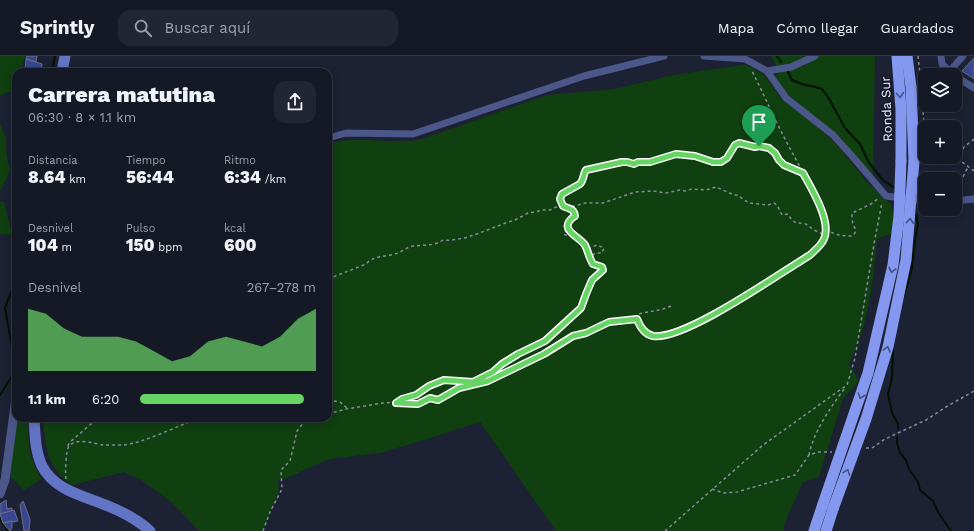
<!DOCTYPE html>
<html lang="es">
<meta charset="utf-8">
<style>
body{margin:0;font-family:"Work Sans",sans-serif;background:#222632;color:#f1f3f6;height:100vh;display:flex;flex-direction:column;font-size:15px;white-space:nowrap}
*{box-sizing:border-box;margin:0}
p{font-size:13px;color:#9da0a7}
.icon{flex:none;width:22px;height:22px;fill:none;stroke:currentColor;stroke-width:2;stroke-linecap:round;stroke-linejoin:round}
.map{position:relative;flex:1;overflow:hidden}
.side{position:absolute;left:12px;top:12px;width:320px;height:354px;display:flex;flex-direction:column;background:#151926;border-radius:12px;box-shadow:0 2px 10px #0003,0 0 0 1px #343843}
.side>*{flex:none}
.buttons{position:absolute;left:918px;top:12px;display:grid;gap:8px}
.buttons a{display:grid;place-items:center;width:44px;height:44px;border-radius:8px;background:#151926;box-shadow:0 2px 10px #0003,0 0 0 1px #343843;font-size:20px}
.pin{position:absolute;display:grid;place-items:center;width:34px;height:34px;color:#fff;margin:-41px -17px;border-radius:50% 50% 50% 0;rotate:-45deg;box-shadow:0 0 4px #0007}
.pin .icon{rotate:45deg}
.round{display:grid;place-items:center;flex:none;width:42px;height:42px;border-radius:12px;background:#222632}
.summary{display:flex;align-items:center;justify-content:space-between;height:68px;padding:0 16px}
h1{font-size:22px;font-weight:800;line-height:30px}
.stats{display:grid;grid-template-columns:repeat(3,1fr);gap:6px;height:68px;padding:4px 16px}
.stats div{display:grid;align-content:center}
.stats b{font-size:17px;font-weight:800}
.stats small{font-size:11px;font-weight:400}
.stats p{font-size:11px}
.chart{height:112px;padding:8px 16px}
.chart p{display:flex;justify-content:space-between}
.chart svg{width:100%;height:72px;margin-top:4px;fill:#68d465;opacity:.7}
ul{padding:0 16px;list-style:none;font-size:13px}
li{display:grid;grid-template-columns:64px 48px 1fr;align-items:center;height:30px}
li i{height:10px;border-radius:5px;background:#68d465}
header{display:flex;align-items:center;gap:24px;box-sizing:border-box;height:56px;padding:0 20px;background:#151926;border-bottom:1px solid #343843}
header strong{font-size:19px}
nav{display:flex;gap:22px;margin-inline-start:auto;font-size:14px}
.search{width:280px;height:36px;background:#222632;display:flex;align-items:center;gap:10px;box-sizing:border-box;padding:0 14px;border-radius:12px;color:#9da0a7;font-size:15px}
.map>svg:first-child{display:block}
.green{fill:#103f10}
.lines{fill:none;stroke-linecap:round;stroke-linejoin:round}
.stream{stroke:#011201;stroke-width:2}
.building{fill:#394690;stroke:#696f85}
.path{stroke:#878b9b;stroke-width:1.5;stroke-dasharray:3 3;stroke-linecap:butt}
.minor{stroke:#4b5789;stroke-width:7}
.tertiary{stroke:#4b5789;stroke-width:9}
.secondary{stroke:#6274c4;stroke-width:11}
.trunk{stroke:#8498f0;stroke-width:11}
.trunk-bridge{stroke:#8498f0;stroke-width:11}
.oneway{stroke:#465183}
.route-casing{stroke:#fff;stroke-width:8}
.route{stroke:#68d465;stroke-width:5}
.labels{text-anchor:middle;stroke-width:3;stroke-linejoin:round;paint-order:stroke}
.street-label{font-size:13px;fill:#eef2ff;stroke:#131729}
</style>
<header>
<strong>Sprintly</strong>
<div class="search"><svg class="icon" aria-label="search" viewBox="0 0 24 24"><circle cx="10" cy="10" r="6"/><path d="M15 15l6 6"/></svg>Buscar aquí</div>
<nav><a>Mapa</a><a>Cómo llegar</a><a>Guardados</a></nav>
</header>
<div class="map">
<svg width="974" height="475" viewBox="0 0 974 475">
<rect width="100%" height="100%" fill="#1c2133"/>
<g class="green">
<polygon points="0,0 25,0 21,16 16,16 16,34 0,39"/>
<polygon points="771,0 807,0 792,7 776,10"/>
<polygon points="819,0 875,0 873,120 835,78 787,38 775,23 776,19 781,16 807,8"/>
<path d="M742,9H747L763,18L781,42L822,75L838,90L866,125L891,148L894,160L893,177L877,183C873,227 869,268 849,308L859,325L843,343L819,421L803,426L786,464L783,475H556L480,366L431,382L380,397L329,403L287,422L278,424L279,435L263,475H199L170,445L141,424L124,416L72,429C45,410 46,392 43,362H328V88C354,80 380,86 407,85C414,85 421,83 428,81L547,39L614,33L673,19Z"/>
<polygon points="0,68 6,81 6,96 10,115 1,134 0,134"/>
<polygon points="0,146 4,146 12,179 0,178"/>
<path d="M18,362H28C28,385 28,403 42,423L24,434L11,421L10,416Z"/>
</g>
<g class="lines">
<g class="stream">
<polyline points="777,0 781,6"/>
<polyline points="52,16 55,0"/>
<polyline points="788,16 792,24 802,28 815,31 822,33 828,41 845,72 860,88 869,107 883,124 896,133"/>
<polyline points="904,240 912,212 915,183 918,168 914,152"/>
<polyline points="893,293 892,322 888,338 892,357 898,368 898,373"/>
<polyline points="0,339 12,320 13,297 5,252 16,223"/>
<polyline points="897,381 897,387 900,397 906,404 909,413 918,426 920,434 933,445 938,456 951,475"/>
<polyline points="0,463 8,475"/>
</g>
</g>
<g class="building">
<polygon points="27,0 37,0 36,6 26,3"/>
<polygon points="974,2 974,23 962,15"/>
<polygon points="26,3 42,8 41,16 25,15"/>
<polygon points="6,444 7,453 12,452 12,455 0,458 0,448"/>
<polygon points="23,445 30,463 29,475 24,475 20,449"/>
<polygon points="14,454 18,465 13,466 12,465 3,467 0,458"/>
<polygon points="12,465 12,472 10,475 3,467"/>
</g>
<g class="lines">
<g class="path">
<polyline points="918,0 921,28"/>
<polyline points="921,32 924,67 923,94"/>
<polyline points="974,83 964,91 959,100 962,106 974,115"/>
<polyline points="955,129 961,125 968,111"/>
<polyline points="568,169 571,178"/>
<path d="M826,173C834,179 842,180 852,180C858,175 855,173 853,168C852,165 852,161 852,157L871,148L879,142"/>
<polyline points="586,192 590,202"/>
<path d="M328,223L366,208C374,199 387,201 398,197C403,195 407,191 413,190C423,189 435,190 443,184C450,185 457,183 464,182C469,181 472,179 477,178L508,166L515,164L528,157L536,156L541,154H550L556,151L575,150L585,147H603L635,136L653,135L666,137L680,134L685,135L692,133L706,134L716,131L734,139H737L749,147L768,149L774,147L777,149L782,159L788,158C794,169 796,166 806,168L809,171H810L814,174L825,179"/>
<path d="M671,250C660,255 650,255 639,258L637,263C640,271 644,278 653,280C684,285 780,217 810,199C817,192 826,185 826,174C827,153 803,117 793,98C778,71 766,43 752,15"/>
<polyline points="328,344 340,346 347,352"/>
<path d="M396,347L402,343L416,339L429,331L443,324L473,326L493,316L502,308L518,298L545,285L581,253L586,238L593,224L603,214L602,211C595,209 590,208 591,201L595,197H602L604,192L597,189L587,193C582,185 575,177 565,179L564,178L571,163L575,160C574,152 569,153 563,150L560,143L562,138L580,128C584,124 583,118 586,114L622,106H627L634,108L638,106H650L677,98L695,101L713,106H721L727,102L735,89L739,87L755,91L769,92L775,97L779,104L784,109L803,117"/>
<polyline points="328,358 346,353 383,347 401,346 410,348 418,348 430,342 438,344 459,332 473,327 488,325 544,298 573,280 586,277 609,266 637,263"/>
<path d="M288,362C296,369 306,365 316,362"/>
<polyline points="68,390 69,387 98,362"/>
<polyline points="866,392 872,392 885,383 926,364 946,351 974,335"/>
<path d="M809,399C813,377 831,350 845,332"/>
<path d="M66,423C65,417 66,393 69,390C78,381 94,388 104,389C110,389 117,389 123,389C141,388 180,369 199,362"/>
<polyline points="712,433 723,437 737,436 795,419 809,399 818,396 832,396"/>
<polyline points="263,475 270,456 282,433 281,414 290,405 297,375 304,366"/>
<polyline points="665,475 763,389 847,329 855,302 874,188 882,146"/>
</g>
<g class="minor">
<polyline points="704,0 745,3 767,15 786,42 833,79 852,100 886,140 925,145"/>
<polyline points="941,0 942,8 953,19"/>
<polyline points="767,15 791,11 815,0"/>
<polyline points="949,16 963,0"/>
<polyline points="955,20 974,32"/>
<polyline points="328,82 346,77 413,78 584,20 664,0"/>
<polyline points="955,145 974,143"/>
</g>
<polyline class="tertiary" points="0,438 5,424 16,342"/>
<g class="secondary">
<polyline points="62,16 65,0"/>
<path d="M34,362C35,378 35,395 42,410C55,435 84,440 108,450C123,456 138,464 150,475"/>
</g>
<g class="trunk">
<polyline points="897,0 901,53 901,105"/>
<polyline points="907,0 911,31 914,105"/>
<polyline points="814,475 823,448"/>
<polyline points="826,475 833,453"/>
</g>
<g class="trunk-bridge">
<polyline points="823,448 868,317 893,209 899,160 901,105"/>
<polyline points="833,453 866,363 888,291 906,204 914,105"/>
</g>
</g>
<defs><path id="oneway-chevron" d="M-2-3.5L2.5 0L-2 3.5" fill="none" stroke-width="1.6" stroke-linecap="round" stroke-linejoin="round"/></defs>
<g class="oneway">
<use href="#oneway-chevron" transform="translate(900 39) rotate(86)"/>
<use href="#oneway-chevron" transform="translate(910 165) rotate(-85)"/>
<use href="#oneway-chevron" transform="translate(892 214) rotate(102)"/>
<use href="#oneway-chevron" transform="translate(887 293) rotate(-75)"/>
<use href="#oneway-chevron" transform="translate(861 340) rotate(109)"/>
<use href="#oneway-chevron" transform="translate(847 416) rotate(-70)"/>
</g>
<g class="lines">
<g class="route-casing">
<path id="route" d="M739,87L755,91L759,90L769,92L775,97L779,104L784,109L803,117C811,132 832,165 824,183C821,190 815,194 810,199C780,217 684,285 653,280C644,278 640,271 637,263L609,266L586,277L573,280L544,298L488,325L459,332L438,344L430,342L418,348L396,347L402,343L416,339L429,330L444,324L473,326L493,316L502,308L518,298L545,285L581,252L586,238L592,224L603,214L602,211L593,208C589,202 588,195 585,189C579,180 556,173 575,160C574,152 569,153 563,150L560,143L562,138L580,128C584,124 583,118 586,114L622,106H627L634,108L638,106H650L676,98L695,100L713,106H721L727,102L735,89Z"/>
</g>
<use href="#route" class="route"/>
</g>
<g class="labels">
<g class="street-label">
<text transform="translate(886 53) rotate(-92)" y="5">Ronda Sur</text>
</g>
</g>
</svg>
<div class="buttons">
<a><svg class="icon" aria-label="layers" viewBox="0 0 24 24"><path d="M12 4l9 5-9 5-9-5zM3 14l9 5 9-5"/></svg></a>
<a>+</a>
<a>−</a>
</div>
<div class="pin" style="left:759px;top:90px;background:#1e9e55"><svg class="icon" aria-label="arrive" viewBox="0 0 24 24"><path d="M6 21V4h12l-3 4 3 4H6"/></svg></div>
<section class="side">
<div class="summary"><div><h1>Carrera matutina</h1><p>06:30 · 8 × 1.1 km</p></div><a class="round"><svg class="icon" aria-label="share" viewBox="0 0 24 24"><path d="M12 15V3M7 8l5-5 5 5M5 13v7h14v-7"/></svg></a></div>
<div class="stats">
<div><p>Distancia</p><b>8.64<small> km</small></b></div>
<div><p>Tiempo</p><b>56:44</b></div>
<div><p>Ritmo</p><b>6:34<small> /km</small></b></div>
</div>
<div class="stats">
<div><p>Desnivel</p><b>104<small> m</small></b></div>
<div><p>Pulso</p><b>150<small> bpm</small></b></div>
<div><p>kcal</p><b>600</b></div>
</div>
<div class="chart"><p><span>Desnivel</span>267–278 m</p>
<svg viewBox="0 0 160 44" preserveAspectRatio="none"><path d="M0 44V6L10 9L20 18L30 23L40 23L50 23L60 26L70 32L80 38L90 35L100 26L110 23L120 26L130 29L140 23L150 12L160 6V44z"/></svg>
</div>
<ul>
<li><b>1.1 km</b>6:20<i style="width:93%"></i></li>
</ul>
</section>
</div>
